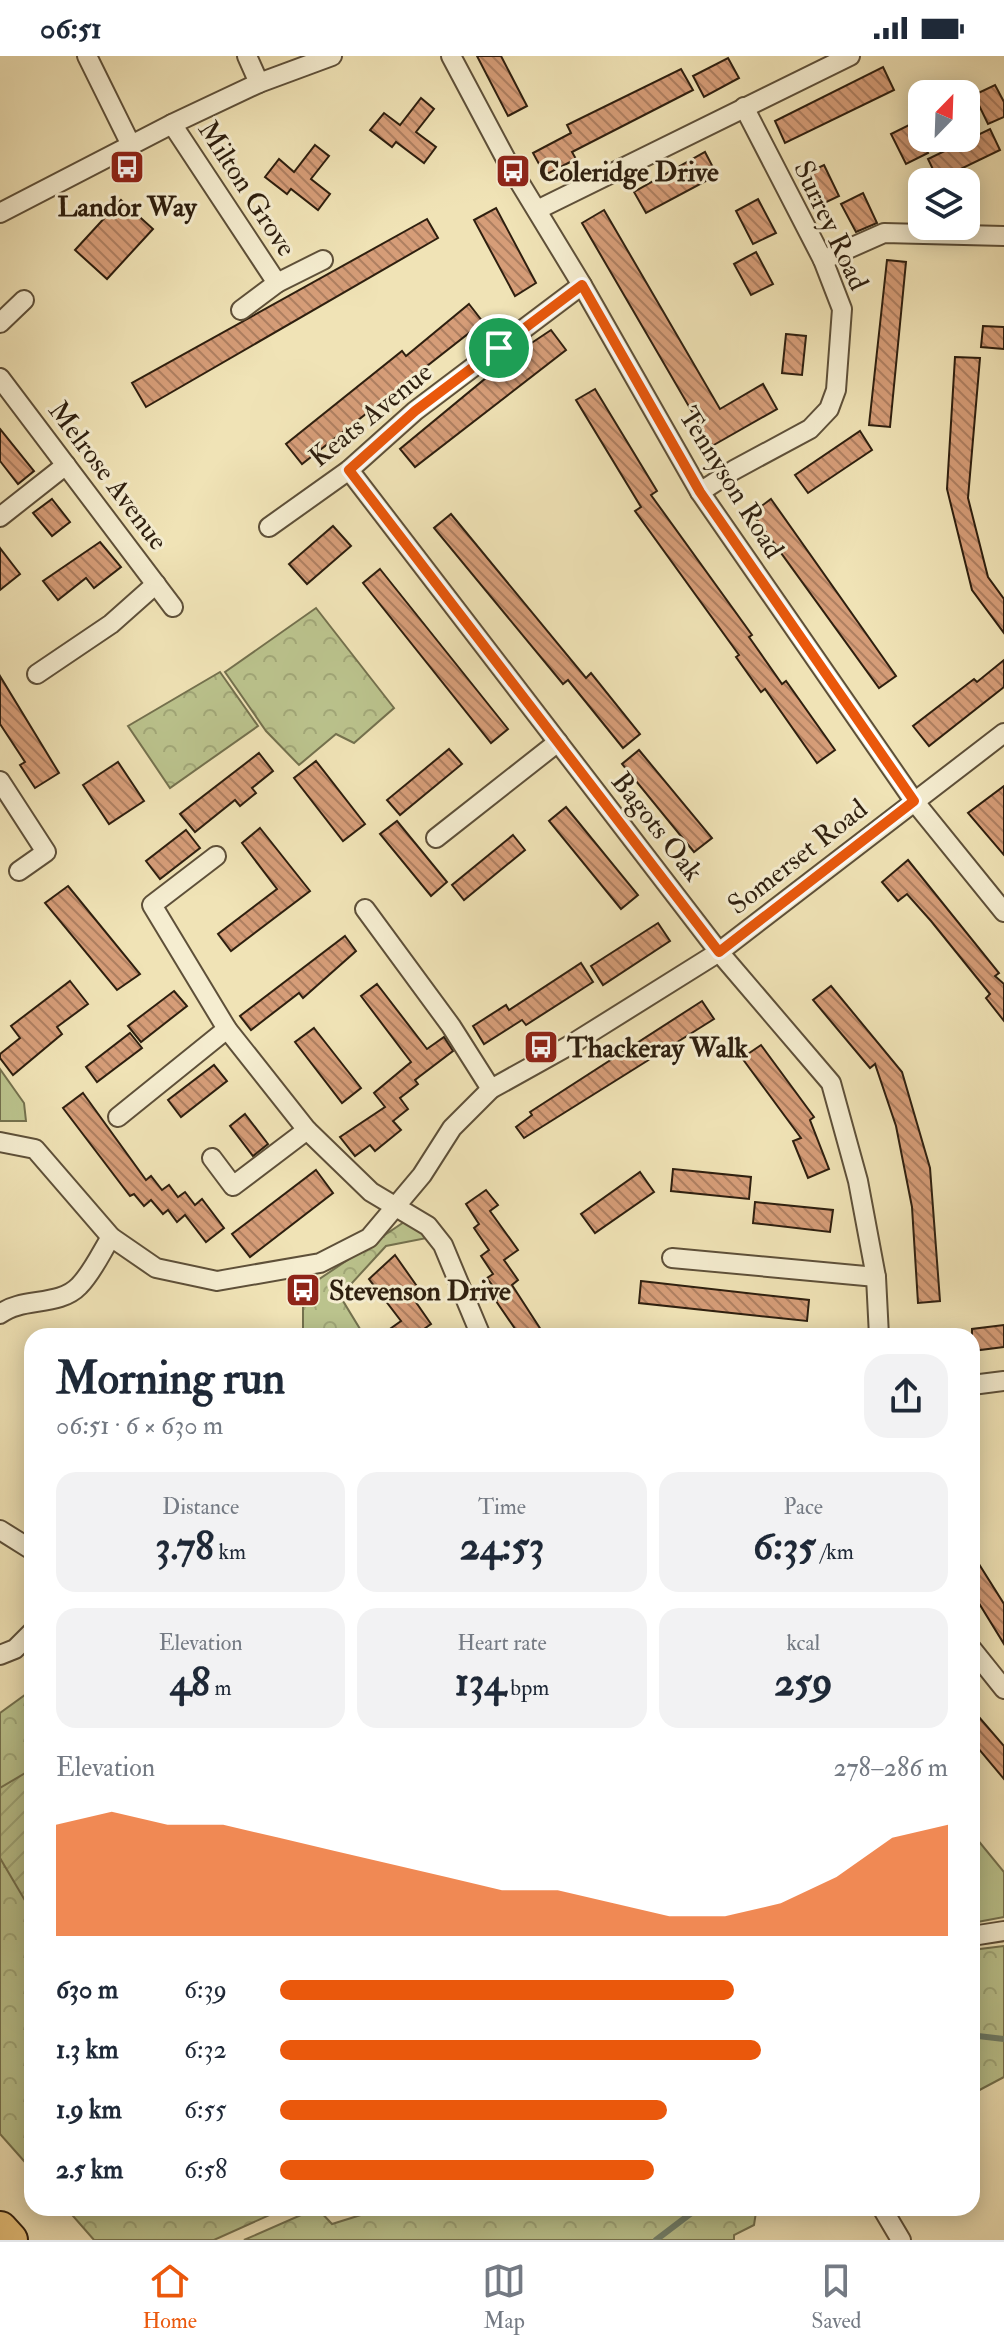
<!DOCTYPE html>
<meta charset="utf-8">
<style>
body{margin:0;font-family:"IM FELL Double Pica",serif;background:#f2f2f3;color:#1f2937;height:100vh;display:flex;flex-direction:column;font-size:30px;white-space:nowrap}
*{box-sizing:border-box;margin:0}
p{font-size:26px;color:#747a83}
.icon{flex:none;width:44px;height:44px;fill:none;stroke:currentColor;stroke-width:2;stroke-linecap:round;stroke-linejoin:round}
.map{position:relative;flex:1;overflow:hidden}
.panel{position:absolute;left:24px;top:1272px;width:956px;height:888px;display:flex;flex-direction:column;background:#fff;border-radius:24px;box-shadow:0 4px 20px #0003}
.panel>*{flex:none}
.needle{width:52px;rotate:23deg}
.tools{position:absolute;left:908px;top:24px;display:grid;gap:16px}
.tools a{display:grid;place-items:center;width:72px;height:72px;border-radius:16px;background:#fff;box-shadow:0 4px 20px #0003;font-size:40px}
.pin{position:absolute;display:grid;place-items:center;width:68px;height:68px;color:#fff;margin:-34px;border:4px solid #fff;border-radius:50%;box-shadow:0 2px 8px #0007}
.round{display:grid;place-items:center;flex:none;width:84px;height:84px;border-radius:24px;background:#f2f2f3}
.head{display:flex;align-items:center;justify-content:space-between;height:136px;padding:0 32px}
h1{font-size:44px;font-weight:700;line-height:60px}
.stats{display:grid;grid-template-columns:repeat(3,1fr);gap:12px;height:136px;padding:8px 32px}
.stats div{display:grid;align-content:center;border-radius:20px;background:#f2f2f3;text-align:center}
.stats b{font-size:40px;font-weight:700}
.stats small{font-size:22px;font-weight:400}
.stats p{font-size:22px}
.chart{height:224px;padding:16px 32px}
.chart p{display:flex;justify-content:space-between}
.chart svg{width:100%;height:144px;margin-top:8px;fill:#ea580c;opacity:.7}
ul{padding:0 32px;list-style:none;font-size:26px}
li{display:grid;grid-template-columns:128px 96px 1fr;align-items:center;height:60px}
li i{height:20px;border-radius:10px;background:#ea580c}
.status{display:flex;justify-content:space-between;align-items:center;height:56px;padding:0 40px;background:#fff;direction:ltr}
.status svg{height:22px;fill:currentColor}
.dock{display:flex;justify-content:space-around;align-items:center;height:112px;border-top:2px solid #e0e1e3;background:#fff;font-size:22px;color:#747a83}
.dock a{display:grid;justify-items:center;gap:4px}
.dock .on{color:#ea580c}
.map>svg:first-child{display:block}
.grass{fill:#bbc38d;stroke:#74714e;stroke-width:2}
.forest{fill:url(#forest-crowns);stroke:#74714e;stroke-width:2}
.garden{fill:url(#garden-furrows);stroke:#74714e;stroke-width:2}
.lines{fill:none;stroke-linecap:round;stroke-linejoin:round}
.stream{stroke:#6f7f6b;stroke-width:6}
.building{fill:url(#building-back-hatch);stroke:#2e1f0f;stroke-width:2}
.street-casing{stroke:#5e5039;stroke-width:22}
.highway-casing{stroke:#2e1f0f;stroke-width:38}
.street{stroke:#f5edd0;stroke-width:18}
.highway{stroke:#e8c27b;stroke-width:34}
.route-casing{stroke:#fff;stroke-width:16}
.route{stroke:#ea580c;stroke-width:10}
.labels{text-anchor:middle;stroke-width:6;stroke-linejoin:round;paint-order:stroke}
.poi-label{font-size:28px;font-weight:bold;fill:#2e1f0f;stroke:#f5edd0;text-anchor:start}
.street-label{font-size:28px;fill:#2e1f0f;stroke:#f5edd0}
</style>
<div class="status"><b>06:51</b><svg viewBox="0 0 49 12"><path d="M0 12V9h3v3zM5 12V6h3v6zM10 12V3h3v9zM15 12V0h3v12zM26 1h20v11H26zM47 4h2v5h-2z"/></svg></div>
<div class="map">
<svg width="1004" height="2184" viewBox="0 0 1004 2184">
<defs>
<pattern id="forest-crowns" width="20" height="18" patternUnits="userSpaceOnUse" patternTransform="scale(2)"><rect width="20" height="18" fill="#bbc38d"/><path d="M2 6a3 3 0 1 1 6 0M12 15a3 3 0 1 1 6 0" fill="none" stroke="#a1a778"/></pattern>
<pattern id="garden-furrows" width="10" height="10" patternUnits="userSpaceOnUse" patternTransform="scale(2)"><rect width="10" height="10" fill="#bbc38d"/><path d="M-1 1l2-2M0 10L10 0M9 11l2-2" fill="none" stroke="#a1a778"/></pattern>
<pattern id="building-back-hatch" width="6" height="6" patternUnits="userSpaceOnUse" patternTransform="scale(2)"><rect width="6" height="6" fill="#d69d78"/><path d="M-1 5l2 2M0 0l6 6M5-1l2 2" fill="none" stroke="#ae7f61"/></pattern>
</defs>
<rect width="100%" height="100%" fill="#f0e3b6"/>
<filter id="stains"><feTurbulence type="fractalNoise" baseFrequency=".0025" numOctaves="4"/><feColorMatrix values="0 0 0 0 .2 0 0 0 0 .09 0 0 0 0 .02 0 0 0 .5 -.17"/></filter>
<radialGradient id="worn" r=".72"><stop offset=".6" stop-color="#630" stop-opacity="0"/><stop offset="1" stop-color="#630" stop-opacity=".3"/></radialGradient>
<g class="grass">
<polygon points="0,1013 24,1047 26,1065 0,1065"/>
<polygon points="972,1777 1004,1816 1004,1861 972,1867"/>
</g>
<g class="forest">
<polygon points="316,552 394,652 354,687 336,678 299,709 266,675 225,616"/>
<polygon points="220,616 258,670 170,732 128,670"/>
<polygon points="410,1162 432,1181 386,1190 340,1240 360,1273 358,1280 303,1280 303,1234"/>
<polygon points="29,1636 32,1641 32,2114 0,2078 0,1657"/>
<polygon points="1004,1890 1004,2021 972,2038 972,1894"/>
<polygon points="66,2152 285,2152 214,2184 94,2184"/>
<polygon points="317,2152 332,2168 383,2152 763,2152 756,2156 754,2169 734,2179 734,2184 244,2184"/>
</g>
<polygon class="garden" points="32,1713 32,1852 30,1853 0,1802 0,1732"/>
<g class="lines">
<g class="stream">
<polyline points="972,1986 978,1980 1004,1983"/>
<polyline points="656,2184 698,2152"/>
</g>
</g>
<g class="building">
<polygon points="477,0 501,0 527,50 508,60"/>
<polygon points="728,2 739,22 704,41 693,20"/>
<polygon points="883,11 894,34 785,87 775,65"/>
<polygon points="681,13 693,34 572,96 576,103 545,119 533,97 571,77 567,69"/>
<polygon points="995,29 1004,46 1004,61 988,68 974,39"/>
<polygon points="421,42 434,53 416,76 436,91 424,107 396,86 392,91 370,74 384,57 400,69"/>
<polygon points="913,67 928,97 906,108 891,78"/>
<polygon points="990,73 1000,94 938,124 928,103"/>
<polygon points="315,89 329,100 311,123 330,138 318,154 291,133 287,138 265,121 279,103 294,116"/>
<polygon points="705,96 717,119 646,157 634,136"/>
<polygon points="824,109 839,140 818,150 803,119"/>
<polygon points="863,137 877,167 856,176 841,148"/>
<polygon points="758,143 776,177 753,188 736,155"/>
<polygon points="121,144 153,173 107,223 75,194"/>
<polygon points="496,152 536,227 515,240 474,164"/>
<polygon points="604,154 720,353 763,328 777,353 712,390 582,167"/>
<polygon points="427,163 438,182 146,351 132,327"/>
<polygon points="756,196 773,228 751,239 734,208"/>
<polygon points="887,204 906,206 890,371 869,369"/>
<polygon points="469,248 483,266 302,408 286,388 402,295 406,300"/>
<polygon points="983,270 1004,271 1004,293 981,291"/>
<polygon points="551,274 566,294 415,411 400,393 515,298"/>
<polygon points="786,278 806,280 802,319 782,317"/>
<polygon points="955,301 980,302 968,442 988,521 1004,543 1004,577 972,534 947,433"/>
<polygon points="595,333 657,435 651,439 752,579 749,581 782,628 786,625 835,694 817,707 765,633 761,636 736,601 739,599 635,455 641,451 576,344"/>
<polygon points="0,373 34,415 18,428 0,405"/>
<polygon points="860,375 872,394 808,437 795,419"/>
<polygon points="52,443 70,466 52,480 33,457"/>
<polygon points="771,443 896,620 879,632 752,457"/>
<polygon points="451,458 586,622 591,617 640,678 623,692 568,624 563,628 434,472"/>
<polygon points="333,470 351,490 307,528 289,508"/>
<polygon points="100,486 121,511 94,532 86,522 58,544 43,525"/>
<polygon points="0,492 20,518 0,534"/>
<polygon points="380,513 508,673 491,687 363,527"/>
<polygon points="1004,604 1004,631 929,690 913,670 974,623 977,626"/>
<polygon points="0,620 59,717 35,732 20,709 25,706 0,668"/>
<polygon points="449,693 462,708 400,759 387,744"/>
<polygon points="639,694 712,782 694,796 622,708"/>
<polygon points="259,697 273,715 252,732 256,737 240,750 235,744 195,776 180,758"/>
<polygon points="316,705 365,768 343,785 294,722"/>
<polygon points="118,706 144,745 109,768 83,729"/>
<polygon points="1004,730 1004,799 968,757"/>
<polygon points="566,751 638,839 621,853 549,765"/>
<polygon points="397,765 447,826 431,840 380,778"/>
<polygon points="260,772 310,835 231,895 218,878 277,833 242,787"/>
<polygon points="186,774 200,792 160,823 146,805"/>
<polygon points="513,779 525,794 464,844 452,829"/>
<polygon points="908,804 999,917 995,920 1004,928 1004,965 986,942 990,938 931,865 907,838 898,845 882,826"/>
<polygon points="68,830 140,918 117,934 45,847"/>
<polygon points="658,867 670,885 603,929 591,910"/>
<polygon points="345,880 356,895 303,942 299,937 251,974 240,960"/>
<polygon points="581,907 593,926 526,969 522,964 484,988 473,970 506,949 509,954"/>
<polygon points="70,925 88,948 57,971 62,978 13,1019 0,1002 0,998 20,982 11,970"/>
<polygon points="377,928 427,993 444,981 453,995 415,1024 418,1028 400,1042 408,1053 393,1065 401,1074 375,1095 370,1089 355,1100 340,1081 385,1051 374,1037 411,1006 361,940"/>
<polygon points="831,930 902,1016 930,1112 940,1245 918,1247 912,1151 896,1070 875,1008 870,1012 813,944"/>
<polygon points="174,935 187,950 141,986 128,970"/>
<polygon points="702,945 714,963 524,1082 516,1071 532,1059 530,1056"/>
<polygon points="314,972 361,1032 342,1047 295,986"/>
<polygon points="130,977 142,992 97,1026 86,1011"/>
<polygon points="761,989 814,1061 810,1064 829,1113 808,1122 793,1085 801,1082 742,1002"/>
<polygon points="214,1009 227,1025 181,1061 168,1044"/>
<polygon points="83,1037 146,1124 151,1120 162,1134 169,1129 178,1141 185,1136 195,1149 202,1143 224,1172 206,1186 185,1159 177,1166 168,1154 163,1158 151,1144 144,1150 134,1138 130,1140 63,1052"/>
<polygon points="245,1058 268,1088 253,1100 230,1070"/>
<polygon points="673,1113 751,1121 749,1143 671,1135"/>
<polygon points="316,1114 333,1137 250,1201 232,1178"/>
<polygon points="640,1116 654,1136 595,1177 581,1158"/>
<polygon points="486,1134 498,1149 490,1155 518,1194 504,1204 518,1224 512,1229 545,1280 520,1280 496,1245 501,1241 487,1222 493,1218 481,1200 489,1194 474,1172 479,1168 466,1148"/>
<polygon points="755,1146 833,1154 830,1176 753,1167"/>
<polygon points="395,1199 421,1236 413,1242 431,1268 414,1280 380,1280 401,1265 369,1223"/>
<polygon points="641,1225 809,1244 807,1265 639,1247"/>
<polygon points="1004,1269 1004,1291 972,1295 972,1273"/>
<polygon points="972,1497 1004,1548 1004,1588 972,1536"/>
<polygon points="972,1653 1004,1690 1004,1723 972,1685"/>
</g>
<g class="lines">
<g class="street-casing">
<g id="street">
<polyline points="87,0 131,89"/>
<polyline points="247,0 259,27"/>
<polyline points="451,0 509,109 582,229 700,436 914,745 1004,856"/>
<polyline points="172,68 277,227 323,204"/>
<polyline points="537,154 850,0"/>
<polyline points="0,157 172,68 259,27 332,0"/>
<polyline points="823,204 884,177 1004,180"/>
<polyline points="241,254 277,227"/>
<polyline points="0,267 24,244"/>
<polyline points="0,322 173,551"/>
<polyline points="349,414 719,896 831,1027 858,1125 876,1221 879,1280"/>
<polyline points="700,436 734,414 810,373 829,353 836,334 842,253 823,204 744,51"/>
<polyline points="0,461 66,409"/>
<polyline points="269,471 349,414 415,355 582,229"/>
<polyline points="37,618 111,568 156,528"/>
<polyline points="0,725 46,796 19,815"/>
<polyline points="436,782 558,686"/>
<polyline points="216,800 152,849 227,973 307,1074 371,1136 428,1170 443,1189 481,1280"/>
<polyline points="365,853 451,970 491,1033"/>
<polyline points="118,1061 227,973"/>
<polyline points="0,1086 35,1093 111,1181 156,1212 217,1225 320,1207 369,1182 422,1119 452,1072 491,1033 572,988 719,896 1004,677"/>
<polyline points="212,1102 233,1130 307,1074"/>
<polyline points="672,1202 876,1221"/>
<path d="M0,1258C22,1241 59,1251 79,1230C92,1217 101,1197 111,1181"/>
<polyline points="972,1329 1004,1325"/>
<polyline points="0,1474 32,1494"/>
<polyline points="972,1593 1004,1633"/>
<polyline points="0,1599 15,1593 32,1576"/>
<polyline points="972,1880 1004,1875"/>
<polyline points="882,2152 901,2184"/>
</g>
</g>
<g class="highway-casing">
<polyline id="highway" points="0,2173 10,2184"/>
</g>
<use href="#street" class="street"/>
<use href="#highway" class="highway"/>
</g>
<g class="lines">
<g class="route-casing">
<polygon id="route" points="582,229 700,436 914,745 719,896 349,414 415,355"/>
</g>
<use href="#route" class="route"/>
</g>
<defs>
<g id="bus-square" transform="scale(1.8)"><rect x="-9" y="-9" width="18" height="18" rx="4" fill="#8f2418" stroke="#f5edd0"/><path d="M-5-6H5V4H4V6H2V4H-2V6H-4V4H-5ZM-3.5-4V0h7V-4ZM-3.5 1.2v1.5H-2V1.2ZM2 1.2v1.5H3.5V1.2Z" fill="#fff"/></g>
</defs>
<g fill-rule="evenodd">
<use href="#bus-square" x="127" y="111"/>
<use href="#bus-square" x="513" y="115"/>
<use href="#bus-square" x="541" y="991"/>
<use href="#bus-square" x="303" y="1234"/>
</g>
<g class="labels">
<g class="poi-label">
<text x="539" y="125">Coleridge Drive</text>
<text x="127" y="160" text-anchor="middle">Landor Way</text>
<text x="567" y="1001">Thackeray Walk</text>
<text x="329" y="1244">Stevenson Drive</text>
</g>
<g class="street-label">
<text transform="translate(248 132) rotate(57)" y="10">Milton Grove</text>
<text transform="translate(832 169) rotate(65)" y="10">Surrey Road</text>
<text transform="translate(370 358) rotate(-39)" y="10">Keats Avenue</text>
<text transform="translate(109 419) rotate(53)" y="10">Melrose Avenue</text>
<text transform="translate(732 426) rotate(58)" y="10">Tennyson Road</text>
<text transform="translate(658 770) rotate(52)" y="10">Bagots Oak</text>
<text transform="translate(797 800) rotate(-38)" y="10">Somerset Road</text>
</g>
</g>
<rect width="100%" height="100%" filter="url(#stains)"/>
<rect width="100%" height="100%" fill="url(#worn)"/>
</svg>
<div class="tools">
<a><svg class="needle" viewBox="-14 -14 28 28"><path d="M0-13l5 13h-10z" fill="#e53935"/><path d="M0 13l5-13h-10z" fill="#747a83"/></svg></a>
<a><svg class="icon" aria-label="layers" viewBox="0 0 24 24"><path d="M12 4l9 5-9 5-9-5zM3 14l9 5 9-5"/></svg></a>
</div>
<div class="pin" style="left:499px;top:292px;background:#1e9e55"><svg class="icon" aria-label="arrive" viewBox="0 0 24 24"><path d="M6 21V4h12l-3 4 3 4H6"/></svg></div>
<section class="panel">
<div class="head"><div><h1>Morning run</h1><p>06:51 · 6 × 630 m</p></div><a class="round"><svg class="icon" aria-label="share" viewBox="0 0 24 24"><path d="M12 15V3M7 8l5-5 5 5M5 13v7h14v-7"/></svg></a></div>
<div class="stats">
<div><p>Distance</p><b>3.78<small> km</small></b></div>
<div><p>Time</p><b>24:53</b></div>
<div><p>Pace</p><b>6:35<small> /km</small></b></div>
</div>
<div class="stats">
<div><p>Elevation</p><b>48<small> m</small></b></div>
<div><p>Heart rate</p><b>134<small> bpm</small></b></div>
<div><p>kcal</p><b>259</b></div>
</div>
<div class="chart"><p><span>Elevation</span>278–286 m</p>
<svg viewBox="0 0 160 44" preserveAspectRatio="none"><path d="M0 44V10L10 6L20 10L30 10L40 14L50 18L60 22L70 26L80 30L90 30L100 34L110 38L120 38L130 34L140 26L150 14L160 10V44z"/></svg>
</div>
<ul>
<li><b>630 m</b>6:39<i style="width:68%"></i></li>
<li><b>1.3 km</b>6:32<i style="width:72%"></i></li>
<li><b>1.9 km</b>6:55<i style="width:58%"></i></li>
<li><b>2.5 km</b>6:58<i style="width:56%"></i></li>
</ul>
</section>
</div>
<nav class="dock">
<a class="on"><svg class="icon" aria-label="home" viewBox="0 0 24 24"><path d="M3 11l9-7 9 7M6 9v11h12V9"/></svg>Home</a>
<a><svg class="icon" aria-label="map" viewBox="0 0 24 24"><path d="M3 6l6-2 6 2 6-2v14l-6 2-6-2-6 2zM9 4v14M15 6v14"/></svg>Map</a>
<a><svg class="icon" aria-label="saved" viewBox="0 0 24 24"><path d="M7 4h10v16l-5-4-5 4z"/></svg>Saved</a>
</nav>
